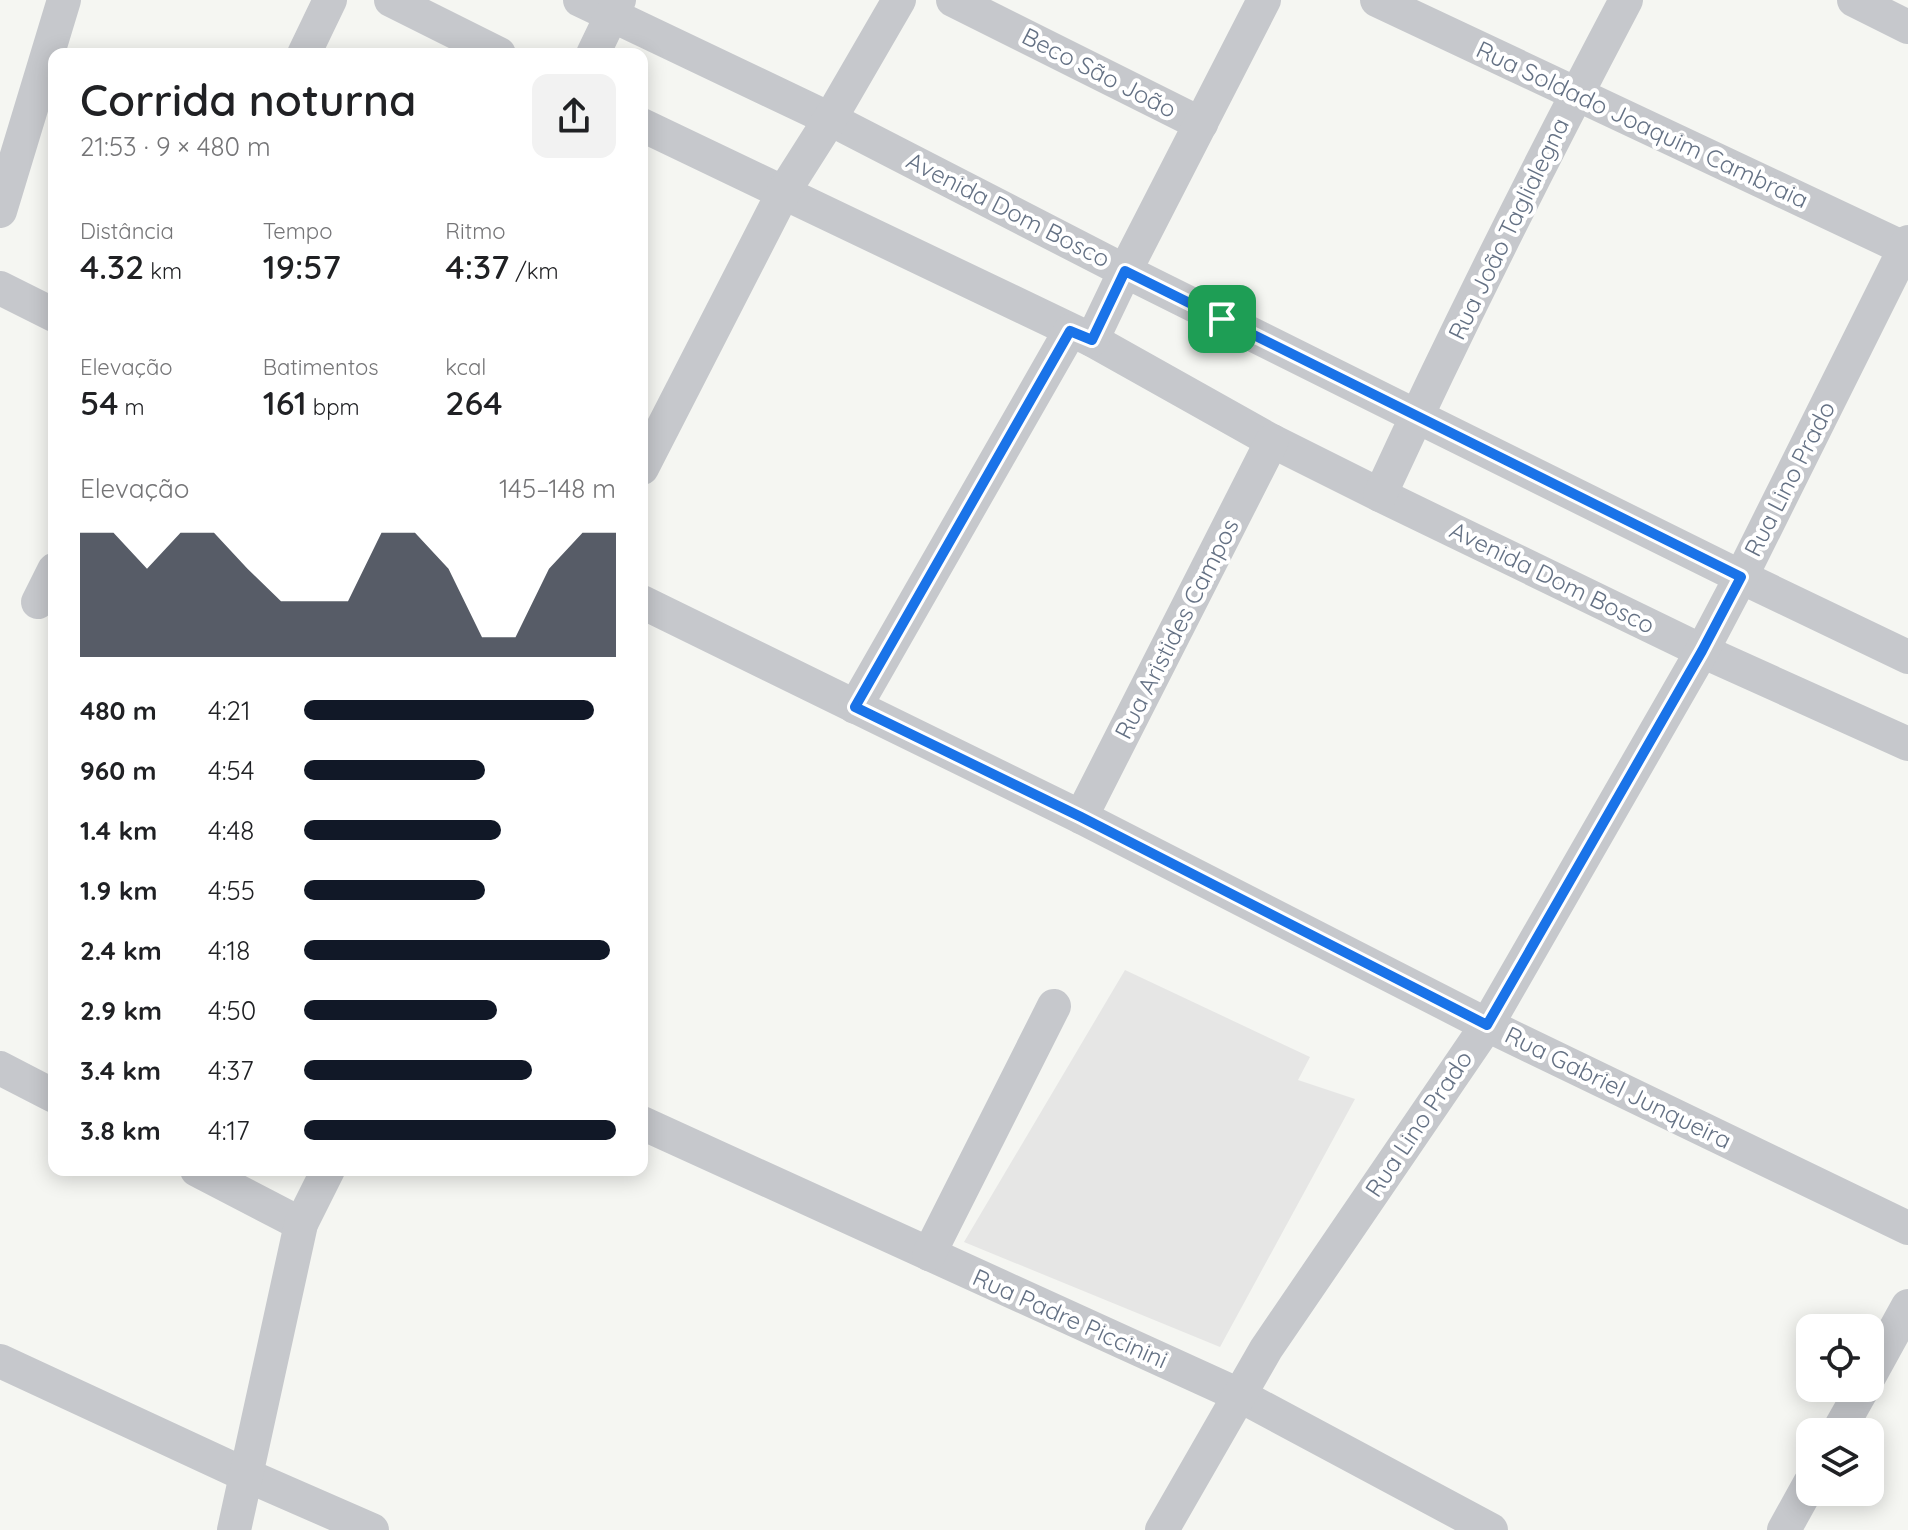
<!DOCTYPE html>
<html lang="pt">
<meta charset="utf-8">
<style>
body{margin:0;font-family:Quicksand,sans-serif;background:#f2f2f2;color:#202124;height:100vh;display:flex;flex-direction:column;font-size:30px;white-space:nowrap}
*{box-sizing:border-box;margin:0}
p{font-size:26px;color:#757577}
.icon{flex:none;width:44px;height:44px;fill:none;stroke:currentColor;stroke-width:2;stroke-linecap:round;stroke-linejoin:round}
.map{position:relative;flex:1;overflow:hidden}
.sheet{position:absolute;left:48px;top:48px;width:600px;height:1128px;display:flex;flex-direction:column;background:#fff;border-radius:16px;box-shadow:0 4px 20px #0003}
.sheet>*{flex:none}
.buttons{position:absolute;left:1796px;top:1314px;display:grid;gap:16px}
.buttons a{display:grid;place-items:center;width:88px;height:88px;border-radius:16px;background:#fff;box-shadow:0 4px 20px #0003;font-size:40px}
.pin{position:absolute;display:grid;place-items:center;width:68px;height:68px;color:#fff;margin:-34px;border-radius:16px;box-shadow:0 4px 12px #0006}
.round{display:grid;place-items:center;flex:none;width:84px;height:84px;border-radius:16px;background:#f2f2f2}
.headline{display:flex;align-items:center;justify-content:space-between;height:136px;padding:0 32px}
h1{font-size:44px;font-weight:600;line-height:60px}
.stats{display:grid;grid-template-columns:repeat(3,1fr);gap:12px;height:136px;padding:8px 32px}
.stats div{display:grid;align-content:center}
.stats b{font-size:34px;font-weight:600}
.stats small{font-size:22px;font-weight:400}
.stats p{font-size:22px}
.chart{height:224px;padding:16px 32px}
.chart p{display:flex;justify-content:space-between}
.chart svg{width:100%;height:144px;margin-top:8px;fill:#111827;opacity:.7}
ul{padding:0 32px;list-style:none;font-size:26px}
li{display:grid;grid-template-columns:128px 96px 1fr;align-items:center;height:60px}
li i{height:20px;border-radius:10px;background:#111827}
.map>svg:first-child{display:block}
.built{fill:#e6e6e5}
.lines{fill:none;stroke-linecap:round;stroke-linejoin:round}
.minor{stroke:#c6c8cc;stroke-width:34}
.route-casing{stroke:#fff;stroke-width:16}
.route{stroke:#1a73e8;stroke-width:10}
.labels{text-anchor:middle;stroke-width:8;stroke-linejoin:round;paint-order:stroke}
.street-label{font-size:24px;fill:#647184;stroke:#fff}
</style>
<div class="map">
<svg width="1908" height="1530" viewBox="0 0 1908 1530">
<rect width="100%" height="100%" fill="#f5f6f2"/>
<polygon class="built" points="1125,970 1310,1057 1298,1080 1355,1099 1220,1347 964,1242"/>
<g class="lines">
<g class="minor">
<polyline points="391,0 499,54"/>
<polyline points="580,0 830,119 1125,271 1416,416 1741,577 1908,657"/>
<polyline points="953,0 1201,124"/>
<polyline points="1377,0 1908,250"/>
<polyline points="1854,0 1908,27"/>
<polyline points="304,54 330,0"/>
<polyline points="593,54 619,0"/>
<polyline points="642,125 1092,340 1272,441 1380,495 1702,651 1908,744"/>
<polyline points="0,211 64,0"/>
<polyline points="0,288 54,315"/>
<polyline points="1092,340 1125,271 1264,0"/>
<polyline points="642,468 783,193 830,119 899,0"/>
<path d="M1380,495C1457,328 1540,163 1626,0"/>
<polyline points="38,602 54,570"/>
<polyline points="642,602 1081,817 1487,1025 1908,1228"/>
<polyline points="855,707 1070,331"/>
<polyline points="1081,817 1272,441"/>
<polyline points="0,1068 54,1096"/>
<polyline points="642,1123 1239,1395 1491,1530"/>
<polyline points="197,1170 301,1224"/>
<polyline points="929,1254 1054,1006"/>
<polyline points="0,1361 246,1475 372,1530"/>
<polyline points="1870,1375 1908,1306"/>
<polyline points="1838,1432 1863,1388"/>
<polyline points="234,1530 301,1224 328,1170"/>
<polyline points="1162,1530 1266,1349 1487,1025 1702,651 1741,577 1908,242"/>
<polyline points="1784,1530 1810,1483"/>
</g>
</g>
<g class="lines">
<g class="route-casing">
<polygon id="route" points="1125,271 1741,577 1702,651 1487,1025 1081,817 855,707 1070,331 1092,340"/>
</g>
<use href="#route" class="route"/>
</g>
<g class="labels">
<g class="street-label">
<text transform="translate(1099 73) rotate(27)" y="8">Beco São João</text>
<text transform="translate(1642 125) rotate(25)" y="8">Rua Soldado Joaquim Cambraia</text>
<text transform="translate(1008 210) rotate(27)" y="8">Avenida Dom Bosco</text>
<text transform="translate(1509 229) rotate(-64)" y="8">Rua João Taglialegna</text>
<text transform="translate(1790 479) rotate(-63)" y="8">Rua Lino Prado</text>
<text transform="translate(1552 578) rotate(26)" y="8">Avenida Dom Bosco</text>
<text transform="translate(1177 629) rotate(-63)" y="8">Rua Aristides Campos</text>
<text transform="translate(1618 1088) rotate(26)" y="8">Rua Gabriel Junqueira</text>
<text transform="translate(1419 1124) rotate(-56)" y="8">Rua Lino Prado</text>
<text transform="translate(1070 1319) rotate(24)" y="8">Rua Padre Piccinini</text>
</g>
</g>
</svg>
<div class="buttons">
<a><svg class="icon" aria-label="locate" viewBox="0 0 24 24"><circle cx="12" cy="12" r="6"/><path d="M12 2v4M12 18v4M2 12h4M18 12h4"/></svg></a>
<a><svg class="icon" aria-label="layers" viewBox="0 0 24 24"><path d="M12 4l9 5-9 5-9-5zM3 14l9 5 9-5"/></svg></a>
</div>
<div class="pin" style="left:1222px;top:319px;background:#1e9e55"><svg class="icon" aria-label="arrive" viewBox="0 0 24 24"><path d="M6 21V4h12l-3 4 3 4H6"/></svg></div>
<section class="sheet">
<div class="headline"><div><h1>Corrida noturna</h1><p>21:53 · 9 × 480 m</p></div><a class="round"><svg class="icon" aria-label="share" viewBox="0 0 24 24"><path d="M12 15V3M7 8l5-5 5 5M5 13v7h14v-7"/></svg></a></div>
<div class="stats">
<div><p>Distância</p><b>4.32<small> km</small></b></div>
<div><p>Tempo</p><b>19:57</b></div>
<div><p>Ritmo</p><b>4:37<small> /km</small></b></div>
</div>
<div class="stats">
<div><p>Elevação</p><b>54<small> m</small></b></div>
<div><p>Batimentos</p><b>161<small> bpm</small></b></div>
<div><p>kcal</p><b>264</b></div>
</div>
<div class="chart"><p><span>Elevação</span>145–148 m</p>
<svg viewBox="0 0 160 44" preserveAspectRatio="none"><path d="M0 44V6L10 6L20 17L30 6L40 6L50 17L60 27L70 27L80 27L90 6L100 6L110 17L120 38L130 38L140 17L150 6L160 6V44z"/></svg>
</div>
<ul>
<li><b>480 m</b>4:21<i style="width:93%"></i></li>
<li><b>960 m</b>4:54<i style="width:58%"></i></li>
<li><b>1.4 km</b>4:48<i style="width:63%"></i></li>
<li><b>1.9 km</b>4:55<i style="width:58%"></i></li>
<li><b>2.4 km</b>4:18<i style="width:98%"></i></li>
<li><b>2.9 km</b>4:50<i style="width:62%"></i></li>
<li><b>3.4 km</b>4:37<i style="width:73%"></i></li>
<li><b>3.8 km</b>4:17<i style="width:100%"></i></li>
</ul>
</section>
</div>
